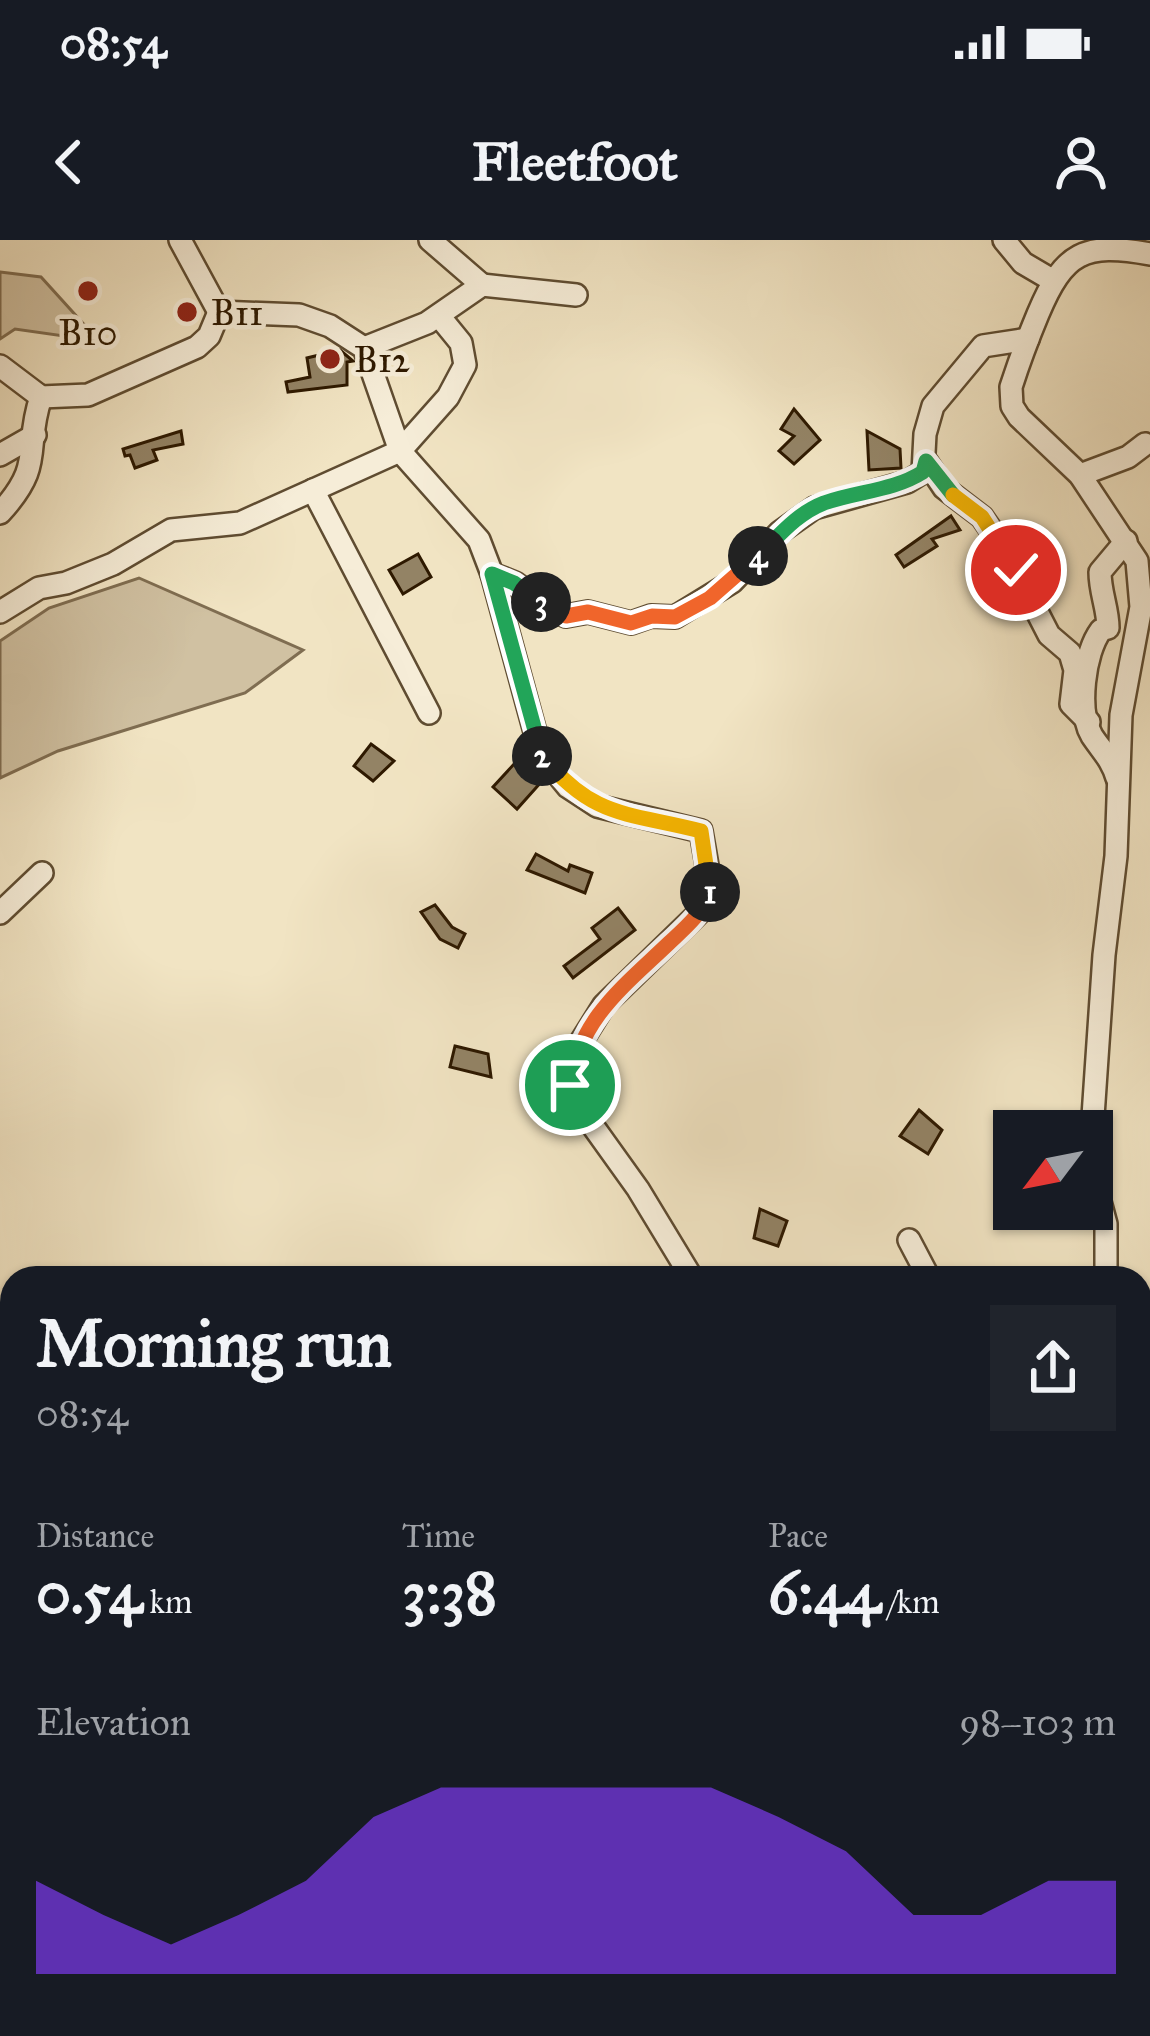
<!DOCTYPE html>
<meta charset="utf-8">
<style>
body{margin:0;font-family:"IM FELL Great Primer",serif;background:#20242c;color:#f1f3f6;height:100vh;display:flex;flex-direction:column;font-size:45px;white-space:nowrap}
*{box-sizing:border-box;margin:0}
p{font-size:39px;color:#9ea1a6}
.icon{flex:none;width:66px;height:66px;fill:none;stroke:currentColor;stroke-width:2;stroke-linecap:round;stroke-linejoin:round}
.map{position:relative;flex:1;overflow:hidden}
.drawer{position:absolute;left:0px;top:1026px;width:1152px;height:771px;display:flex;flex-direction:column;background:#171b24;border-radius:36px 36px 0 0;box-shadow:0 3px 9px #0004}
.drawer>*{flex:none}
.needle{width:78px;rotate:238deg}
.fabs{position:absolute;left:993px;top:870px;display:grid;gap:24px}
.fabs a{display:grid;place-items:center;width:120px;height:120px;border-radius:0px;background:#171b24;box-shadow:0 3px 9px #0004;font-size:60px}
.pin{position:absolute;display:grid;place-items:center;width:102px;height:102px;color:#fff;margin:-51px;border:6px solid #fff;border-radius:50%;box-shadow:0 3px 12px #0007}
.km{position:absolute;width:60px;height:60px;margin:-30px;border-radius:50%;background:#222;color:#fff;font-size:33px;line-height:60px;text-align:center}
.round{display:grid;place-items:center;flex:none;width:126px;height:126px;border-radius:0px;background:#20242c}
.overview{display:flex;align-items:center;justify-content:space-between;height:204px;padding:0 36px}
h1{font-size:66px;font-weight:700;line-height:90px}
.figures{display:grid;grid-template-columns:repeat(3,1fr);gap:18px;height:204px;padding:12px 36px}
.figures div{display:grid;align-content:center}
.figures b{font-size:60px;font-weight:700}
.figures small{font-size:33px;font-weight:400}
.figures p{font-size:33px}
.chart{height:336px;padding:24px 36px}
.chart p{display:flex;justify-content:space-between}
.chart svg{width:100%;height:216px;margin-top:12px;fill:#7c3aed;opacity:.7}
.status{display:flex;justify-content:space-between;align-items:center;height:84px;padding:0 60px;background:#171b24;direction:ltr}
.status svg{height:33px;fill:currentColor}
header{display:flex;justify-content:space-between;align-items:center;height:156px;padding:0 36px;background:#171b24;font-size:54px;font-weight:700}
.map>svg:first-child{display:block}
.green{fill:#d0c1a2;stroke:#7f6d51;stroke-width:3}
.building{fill:#938365;stroke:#2e1900;stroke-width:3}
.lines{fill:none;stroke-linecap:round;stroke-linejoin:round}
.minor-casing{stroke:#5f4c31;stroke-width:26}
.minor{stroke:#f6edd8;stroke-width:21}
.split-1-casing{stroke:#fff;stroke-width:24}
.split-2-casing{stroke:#fff;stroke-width:24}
.split-3-casing{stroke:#fff;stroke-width:24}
.split-4-casing{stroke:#fff;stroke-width:24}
.split-5-casing{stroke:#fff;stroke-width:24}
.split-6-casing{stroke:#fff;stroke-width:24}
.split-1{stroke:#f0652b;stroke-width:15}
.split-2{stroke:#f5b400;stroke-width:15}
.split-3{stroke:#22a559;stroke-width:15}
.split-4{stroke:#f0652b;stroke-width:15}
.split-5{stroke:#22a559;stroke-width:15}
.split-6{stroke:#f5b400;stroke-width:15}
.poi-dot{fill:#8f2418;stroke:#f6edd8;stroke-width:4.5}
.labels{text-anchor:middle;stroke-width:9;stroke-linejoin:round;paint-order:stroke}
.poi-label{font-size:36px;fill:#2e1900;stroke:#f6edd8;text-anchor:start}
</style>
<div class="status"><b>08:54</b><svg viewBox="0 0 49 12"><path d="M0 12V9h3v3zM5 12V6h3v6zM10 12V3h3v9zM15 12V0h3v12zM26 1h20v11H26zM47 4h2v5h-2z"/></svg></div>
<header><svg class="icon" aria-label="back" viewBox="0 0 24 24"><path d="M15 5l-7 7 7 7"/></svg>Fleetfoot<svg class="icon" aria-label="person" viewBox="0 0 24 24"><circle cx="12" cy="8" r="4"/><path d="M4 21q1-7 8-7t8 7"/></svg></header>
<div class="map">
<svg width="1150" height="1796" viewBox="0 0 1150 1796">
<rect width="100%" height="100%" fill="#f1e4c3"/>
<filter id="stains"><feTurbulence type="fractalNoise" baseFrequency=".00167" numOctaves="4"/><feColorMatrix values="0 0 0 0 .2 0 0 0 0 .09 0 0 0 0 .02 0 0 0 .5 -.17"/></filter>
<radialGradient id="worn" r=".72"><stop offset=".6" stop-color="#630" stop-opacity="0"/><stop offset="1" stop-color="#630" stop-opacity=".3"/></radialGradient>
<g class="green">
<polygon points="0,32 41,37 99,101 15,89 0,99"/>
<polygon points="139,338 303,410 245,453 58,511 0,538 0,401 49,368"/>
</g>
<g class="building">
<polygon points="340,110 353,121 347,122 347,145 288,152 286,142 310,137 307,118"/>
<polygon points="794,169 820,200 794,224 779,211 794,196 781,189"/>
<polygon points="181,191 183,204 153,210 157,220 135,228 130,215 125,216 123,209"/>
<polygon points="867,191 900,209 901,228 869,230"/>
<polygon points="951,276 960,290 932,299 937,306 904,327 896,315"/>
<polygon points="418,314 431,337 403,354 389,330"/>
<polygon points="371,504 394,521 373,541 354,526"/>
<polygon points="515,523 537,533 543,540 517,569 493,547"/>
<polygon points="536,614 568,631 570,625 592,633 585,653 527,630"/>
<polygon points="435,665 452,687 465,694 458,708 440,699 421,672"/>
<polygon points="618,668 635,690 573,738 564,726 600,699 592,688"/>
<polygon points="455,806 488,814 491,837 450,827"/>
<polygon points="919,870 942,890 928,914 900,896"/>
<polygon points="760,969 787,981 778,1006 754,998"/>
</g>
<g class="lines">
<g class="minor-casing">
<g id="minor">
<polyline points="180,0 219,72"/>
<polyline points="430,0 482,45"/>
<polyline points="1004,0 1023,23 1052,40"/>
<polyline points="364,108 427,83 482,45 576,55"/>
<polyline points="0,126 41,157 88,155 197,107 209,96 219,72 299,75 330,86 364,108 400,211 479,300 492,334 541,514 568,547 597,566 701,591 711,648 704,668 604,765 574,813 570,845 585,875 638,949 692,1038"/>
<polyline points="0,215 35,195"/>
<polyline points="926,221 944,248 982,277 1030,346 1031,360 1049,395 1070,413 1075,430 1071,464 1089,482"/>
<polyline points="1080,235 1128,217 1145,204"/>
<polyline points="313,250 429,473"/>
<path d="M0,273C46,223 23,210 41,157"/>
<polyline points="492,334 515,343 549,368 566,376 588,372 631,383 651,376 675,377 732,342 780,292 814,268 907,242 923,232 925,194 933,166 983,106 1028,99"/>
<polyline points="0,372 39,348 66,343 113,324 171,290 240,283 400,211 448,157 465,125 461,103 439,76"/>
<path d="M1117,538C1112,520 1102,511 1092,496C1077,471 1084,413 1101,390L1108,388C1108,368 1100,353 1100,332L1126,301"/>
<polyline points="0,673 42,633"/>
<path d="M1092,891L1104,715L1116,616L1121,475L1141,367L1137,321L1080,235L1019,177L1012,166L1011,147C1019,122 1028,98 1038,74C1064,12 1084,2 1150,14"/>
<polyline points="1092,932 1106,984 1106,1038"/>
<polyline points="909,1000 929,1038"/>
<polyline points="0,1154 12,1173"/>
<polyline points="1140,1295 1150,1309"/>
<polyline points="0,1306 12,1299"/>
<polyline points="1140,1342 1150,1333"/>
<polyline points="0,1393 12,1414"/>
<polyline points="0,1678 12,1671"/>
<polyline points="554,1785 559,1796"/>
<polyline points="825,1796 832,1785"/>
<polyline points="1014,1796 1015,1785"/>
</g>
</g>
<use href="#minor" class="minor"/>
</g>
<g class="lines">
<g class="split-1-casing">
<path id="split-1" d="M570,845C579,779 623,747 669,703C686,687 702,674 710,652"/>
</g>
<g class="split-2-casing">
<path id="split-2" d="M542,516C594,579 627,572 701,591L710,652"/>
</g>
<g class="split-3-casing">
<polyline id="split-3" points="541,362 514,343 492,334 542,516"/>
</g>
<g class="split-4-casing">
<polyline id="split-4" points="541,362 566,376 588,372 631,383 652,376 675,377 710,358 758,316"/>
</g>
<g class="split-5-casing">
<path id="split-5" d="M758,316C779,296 796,274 824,263C858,251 893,251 923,232L926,221L953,255"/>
</g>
<g class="split-6-casing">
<polyline id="split-6" points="953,255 982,277 1016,330"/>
</g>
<use href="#split-1" class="split-1"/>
<use href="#split-2" class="split-2"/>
<use href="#split-3" class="split-3"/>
<use href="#split-4" class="split-4"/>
<use href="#split-5" class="split-5"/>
<use href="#split-6" class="split-6"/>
</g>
<g class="poi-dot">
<circle cx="88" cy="51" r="12"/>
<circle cx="187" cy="72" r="12"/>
<circle cx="330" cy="119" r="12"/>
</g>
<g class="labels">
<g class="poi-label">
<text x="211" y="85">B11</text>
<text x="88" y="105" text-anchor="middle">B10</text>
<text x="354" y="132">B12</text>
</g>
</g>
<rect width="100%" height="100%" filter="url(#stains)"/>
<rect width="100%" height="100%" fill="url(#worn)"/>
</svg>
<div class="fabs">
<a><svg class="needle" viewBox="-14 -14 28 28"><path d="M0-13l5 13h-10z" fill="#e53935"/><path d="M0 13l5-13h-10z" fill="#9ea1a6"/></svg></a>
</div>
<div class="pin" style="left:570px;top:845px;background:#1e9e55"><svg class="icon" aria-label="arrive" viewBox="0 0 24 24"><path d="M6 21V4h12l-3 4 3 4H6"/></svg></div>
<div class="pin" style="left:1016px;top:330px;background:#d93025"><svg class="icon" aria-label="check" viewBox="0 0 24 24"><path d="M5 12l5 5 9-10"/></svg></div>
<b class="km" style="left:710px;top:652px">1</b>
<b class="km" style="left:542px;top:516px">2</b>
<b class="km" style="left:541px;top:362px">3</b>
<b class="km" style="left:758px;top:316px">4</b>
<section class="drawer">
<div class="overview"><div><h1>Morning run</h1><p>08:54</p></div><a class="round"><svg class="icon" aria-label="share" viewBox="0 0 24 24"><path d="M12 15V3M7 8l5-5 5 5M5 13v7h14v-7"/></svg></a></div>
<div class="figures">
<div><p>Distance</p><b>0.54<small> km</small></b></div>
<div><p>Time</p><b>3:38</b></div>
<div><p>Pace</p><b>6:44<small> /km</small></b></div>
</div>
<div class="chart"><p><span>Elevation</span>98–103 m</p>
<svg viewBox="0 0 160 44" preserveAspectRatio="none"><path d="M0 44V25L10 32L20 38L30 32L40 25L50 12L60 6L70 6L80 6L90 6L100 6L110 12L120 19L130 32L140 32L150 25L160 25V44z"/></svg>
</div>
</section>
</div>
